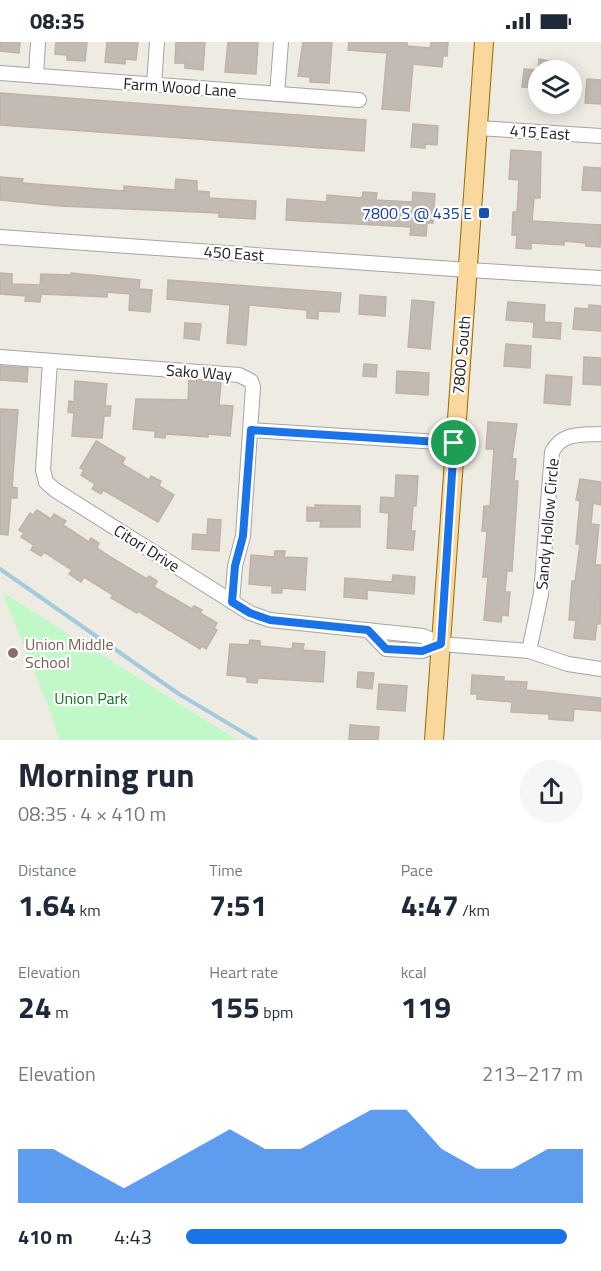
<!DOCTYPE html>
<meta charset="utf-8">
<style>
body{margin:0;font-family:"Titillium Web",sans-serif;background:#f6f6f7;color:#1f2937;height:100vh;display:flex;flex-direction:column;font-size:22px;white-space:nowrap}
*{box-sizing:border-box;margin:0}
p{font-size:20px;color:#747a83}
.icon{flex:none;width:33px;height:33px;fill:none;stroke:currentColor;stroke-width:2;stroke-linecap:round;stroke-linejoin:round}
.map{position:relative;height:698px;overflow:hidden}
.panel{display:flex;flex-direction:column;background:#fff;flex:1}
.panel>*{flex:none}
.controls{position:absolute;left:528px;top:18px;display:grid;gap:12px}
.controls a{display:grid;place-items:center;width:54px;height:54px;border-radius:50%;background:#fff;box-shadow:0 3px 15px #0003;font-size:30px}
.pin{position:absolute;display:grid;place-items:center;width:51px;height:51px;color:#fff;margin:-26px;border:3px solid #fff;border-radius:50%;box-shadow:0 2px 6px #0007}
.round{display:grid;place-items:center;flex:none;width:63px;height:63px;border-radius:32px;background:#f6f6f7}
.summary{display:flex;align-items:center;justify-content:space-between;height:102px;padding:0 18px}
h1{font-size:33px;font-weight:700;line-height:45px}
.figures{display:grid;grid-template-columns:repeat(3,1fr);gap:9px;height:102px;padding:6px 18px}
.figures div{display:grid;align-content:center}
.figures b{font-size:30px;font-weight:700}
.figures small{font-size:16px;font-weight:400}
.figures p{font-size:16px}
.chart{height:168px;padding:12px 18px}
.chart p{display:flex;justify-content:space-between}
.chart svg{width:100%;height:108px;margin-top:6px;fill:#1a73e8;opacity:.7}
ul{padding:0 18px;list-style:none;font-size:20px}
li{display:grid;grid-template-columns:96px 72px 1fr;align-items:center;height:45px}
li i{height:15px;border-radius:8px;background:#1a73e8}
.status{display:flex;justify-content:space-between;align-items:center;height:42px;padding:0 30px;background:#fff;direction:ltr}
.status svg{height:16px;fill:currentColor}
.map>svg:first-child{display:block}
.park{fill:#c1f8c8}
.lines{fill:none;stroke-linecap:round;stroke-linejoin:round}
.stream{stroke:#a4cbdb;stroke-width:4}
.building{fill:#c3bab3;stroke:#bfb3a6;stroke-width:1.5}
.minor-casing{stroke:#a4a4a4;stroke-width:16}
.major-casing{stroke:#936c03;stroke-width:20}
.minor{stroke:#fff;stroke-width:14}
.major{stroke:#fad79d;stroke-width:18}
.route-casing{stroke:#fff;stroke-width:12}
.route{stroke:#1a73e8;stroke-width:8}
.transit-dot{fill:#1a4fb4;stroke:#fff;stroke-width:2}
.education-dot{fill:#8d6e63;stroke:#fff;stroke-width:2}
.labels{text-anchor:middle;stroke-width:4.5;stroke-linejoin:round;paint-order:stroke}
.street-label{font-size:16px;fill:#1d1d1d;stroke:#fff}
.transit-label{font-size:16px;fill:#164399;stroke:#fff;text-anchor:end}
.education-label{font-size:16px;fill:#785e54;stroke:#fff;text-anchor:start}
.park-label{font-size:16px;fill:#0e791d;stroke:#fff}
</style>
<div class="status"><b>08:35</b><svg viewBox="0 0 49 12"><path d="M0 12V9h3v3zM5 12V6h3v6zM10 12V3h3v9zM15 12V0h3v12zM26 1h20v11H26zM47 4h2v5h-2z"/></svg></div>
<div class="map">
<svg width="601" height="698" viewBox="0 0 601 698">
<rect width="100%" height="100%" fill="#eeebe3"/>
<polygon class="park" points="2,550 237,698 59,698 51,671"/>
<g class="lines">
<polyline class="stream" points="0,527 179,652 256,698"/>
</g>
<g class="building">
<polygon points="0,0 20,0 19,11 0,9"/>
<polygon points="56,0 87,0 85,19 67,18 67,13 55,12"/>
<polygon points="107,0 138,0 136,18 125,17 125,22 105,20"/>
<polygon points="176,0 205,0 203,28 185,26 185,21 175,21"/>
<polygon points="228,0 258,0 256,32 225,30"/>
<polygon points="303,0 332,0 329,41 310,40 310,35 298,34"/>
<polygon points="349,0 407,0 407,4 430,6 431,0 448,0 447,14 443,14 442,25 413,22 409,69 382,67 387,11 348,8"/>
<polygon points="539,17 551,19 550,28 538,28 538,46 522,45 524,27 538,28"/>
<polygon points="587,37 601,38 601,62 585,61"/>
<polygon points="0,51 366,78 364,109 0,83"/>
<polygon points="413,82 438,84 437,103 425,102 425,106 411,105"/>
<polygon points="511,108 541,110 540,156 534,156 532,179 601,183 600,205 586,204 586,201 564,199 564,203 531,201 531,207 516,206 517,193 512,193 513,170 517,170 519,138 509,137"/>
<polygon points="584,125 601,126 601,149 582,148"/>
<polygon points="0,135 23,137 22,141 124,149 124,144 175,148 176,137 197,139 197,149 209,150 209,156 256,159 255,177 219,175 219,171 60,164 0,158"/>
<polygon points="363,150 377,151 376,158 412,160 413,150 435,152 433,181 427,181 426,194 410,193 411,185 286,178 287,157 327,160 327,153 362,156"/>
<polygon points="0,231 12,232 12,242 40,243 41,232 71,233 71,231 140,238 139,247 152,248 150,270 129,268 130,252 107,250 107,255 41,252 40,260 25,259 26,254 0,252"/>
<polygon points="168,238 341,251 339,270 318,269 318,277 307,276 307,268 249,263 246,303 227,301 230,263 167,257"/>
<polygon points="360,253 386,255 385,274 359,272"/>
<polygon points="412,258 434,260 430,307 408,305"/>
<polygon points="508,260 545,263 544,280 561,281 560,297 533,295 534,280 506,278"/>
<polygon points="589,263 601,264 601,289 573,287 575,266 589,267"/>
<polygon points="185,281 201,282 199,298 184,296"/>
<polygon points="506,302 531,304 530,326 504,324"/>
<polygon points="584,315 601,316 601,343 583,342"/>
<polygon points="364,322 377,323 376,335 363,334"/>
<polygon points="0,324 28,326 27,340 0,338"/>
<polygon points="397,329 429,331 428,353 396,351"/>
<polygon points="546,333 572,335 570,363 544,361"/>
<polygon points="189,338 221,341 219,363 233,364 230,394 208,392 208,395 166,392 165,396 155,395 155,389 133,387 136,357 188,358"/>
<polygon points="75,339 107,342 105,364 111,364 110,374 104,374 102,396 72,394 74,371 68,370 69,359 74,360"/>
<polygon points="0,367 18,368 12,445 17,446 17,456 11,456 8,493 0,492"/>
<polygon points="488,380 517,382 512,417 516,417 514,439 518,439 512,529 507,529 505,550 510,550 508,574 502,573 501,580 484,578 488,535 483,535 487,489 482,489 484,464 490,464 494,407 486,407"/>
<polygon points="96,399 125,416 122,422 149,438 151,434 161,439 159,444 174,453 158,480 103,448 101,452 92,447 95,442 81,433 84,428 80,426"/>
<polygon points="396,433 418,434 416,464 413,464 411,489 415,489 413,508 387,506 389,471 380,470 381,455 395,456"/>
<polygon points="580,437 601,440 601,463 593,461 591,482 599,483 595,523 601,523 600,582 597,582 595,598 574,596 576,578 569,578 572,539 575,539 580,502 576,502 580,459 576,458"/>
<polygon points="315,463 360,464 360,485 320,485 321,479 307,479 307,465 315,466"/>
<polygon points="37,468 51,477 54,472 66,479 63,483 89,500 91,496 99,501 97,506 112,516 147,537 149,534 157,539 154,545 192,567 194,564 202,568 200,571 217,581 214,586 217,588 206,607 202,604 200,607 138,569 137,571 111,556 113,553 84,535 81,540 69,532 72,528 44,510 41,514 31,508 34,503 21,495 24,491 19,488 30,471 33,473"/>
<polygon points="208,477 221,478 219,509 192,507 193,492 207,493"/>
<polygon points="275,509 285,509 284,515 307,516 305,548 282,546 282,551 272,551 272,544 249,542 251,513 274,515"/>
<polygon points="393,533 415,535 414,552 367,548 367,557 344,555 345,536 392,540"/>
<polygon points="250,598 260,599 260,604 292,607 293,601 304,602 303,608 325,610 323,640 258,636 257,641 247,640 247,635 227,633 230,602 249,603"/>
<polygon points="358,630 374,631 372,647 357,645"/>
<polygon points="472,633 504,635 504,639 527,640 526,648 601,656 601,669 574,667 573,679 549,677 549,672 511,670 512,660 477,657 477,652 471,652"/>
<polygon points="379,642 407,644 405,669 377,667"/>
<polygon points="350,683 379,685 378,698 349,698"/>
</g>
<g class="lines">
<g class="minor-casing">
<g id="minor">
<polyline points="0,31 359,58"/>
<polyline points="36,34 38,0"/>
<polyline points="154,43 157,0"/>
<polyline points="277,52 281,0"/>
<polyline points="478,86 601,94"/>
<polyline points="0,195 468,228 601,236"/>
<polyline points="0,315 239,333 251,339 253,345 243,494 235,524 232,560"/>
<polyline points="50,319 43,428 46,440 55,448 250,571 270,578 423,594 441,602 529,609 568,622 601,627"/>
<polyline points="251,388 454,401"/>
<polyline points="368,588 386,607 422,609 441,602"/>
<path d="M529,609L541,552L552,410C562,390 581,393 601,392"/>
</g>
</g>
<g class="major-casing">
<polyline id="major" points="434,698 484,0"/>
</g>
<use href="#minor" class="minor"/>
<use href="#major" class="major"/>
</g>
<g class="lines">
<g class="route-casing">
<polygon id="route" points="251,388 454,401 441,602 422,609 386,607 368,588 270,578 250,571 232,560 235,524 243,494"/>
</g>
<use href="#route" class="route"/>
</g>
<rect class="transit-dot" x="478" y="165" width="12" height="12" rx="3"/>
<circle class="education-dot" cx="13" cy="611" r="6"/>
<g class="labels">
<g class="street-label">
<text transform="translate(180 45) rotate(4)" y="6">Farm Wood Lane</text>
<text transform="translate(540 90) rotate(4)" y="6">415 East</text>
<text transform="translate(234 211) rotate(4)" y="6">450 East</text>
<text transform="translate(461 313) rotate(-85)" y="6">7800 South</text>
<text transform="translate(199 330) rotate(4)" y="6">Sako Way</text>
<text transform="translate(547 482) rotate(-85)" y="6">Sandy Hollow Circle</text>
<text transform="translate(147 506) rotate(32)" y="6">Citori Drive</text>
</g>
<g class="transit-label">
<text x="472" y="177">7800 S @ 435 E</text>
</g>
<g class="education-label">
<text x="25" y="608">Union Middle<tspan x="25" dy="18">School</tspan></text>
</g>
<g class="park-label">
<text x="91" y="662">Union Park</text>
</g>
</g>
</svg>
<div class="controls">
<a><svg class="icon" aria-label="layers" viewBox="0 0 24 24"><path d="M12 4l9 5-9 5-9-5zM3 14l9 5 9-5"/></svg></a>
</div>
<div class="pin" style="left:454px;top:401px;background:#1e9e55"><svg class="icon" aria-label="arrive" viewBox="0 0 24 24"><path d="M6 21V4h12l-3 4 3 4H6"/></svg></div>
</div>
<section class="panel">
<div class="summary"><div><h1>Morning run</h1><p>08:35 · 4 × 410 m</p></div><a class="round"><svg class="icon" aria-label="share" viewBox="0 0 24 24"><path d="M12 15V3M7 8l5-5 5 5M5 13v7h14v-7"/></svg></a></div>
<div class="figures">
<div><p>Distance</p><b>1.64<small> km</small></b></div>
<div><p>Time</p><b>7:51</b></div>
<div><p>Pace</p><b>4:47<small> /km</small></b></div>
</div>
<div class="figures">
<div><p>Elevation</p><b>24<small> m</small></b></div>
<div><p>Heart rate</p><b>155<small> bpm</small></b></div>
<div><p>kcal</p><b>119</b></div>
</div>
<div class="chart"><p><span>Elevation</span>213–217 m</p>
<svg viewBox="0 0 160 44" preserveAspectRatio="none"><path d="M0 44V22L10 22L20 30L30 38L40 30L50 22L60 14L70 22L80 22L90 14L100 6L110 6L120 22L130 30L140 30L150 22L160 22V44z"/></svg>
</div>
<ul>
<li><b>410 m</b>4:43<i style="width:96%"></i></li>
</ul>
</section>
